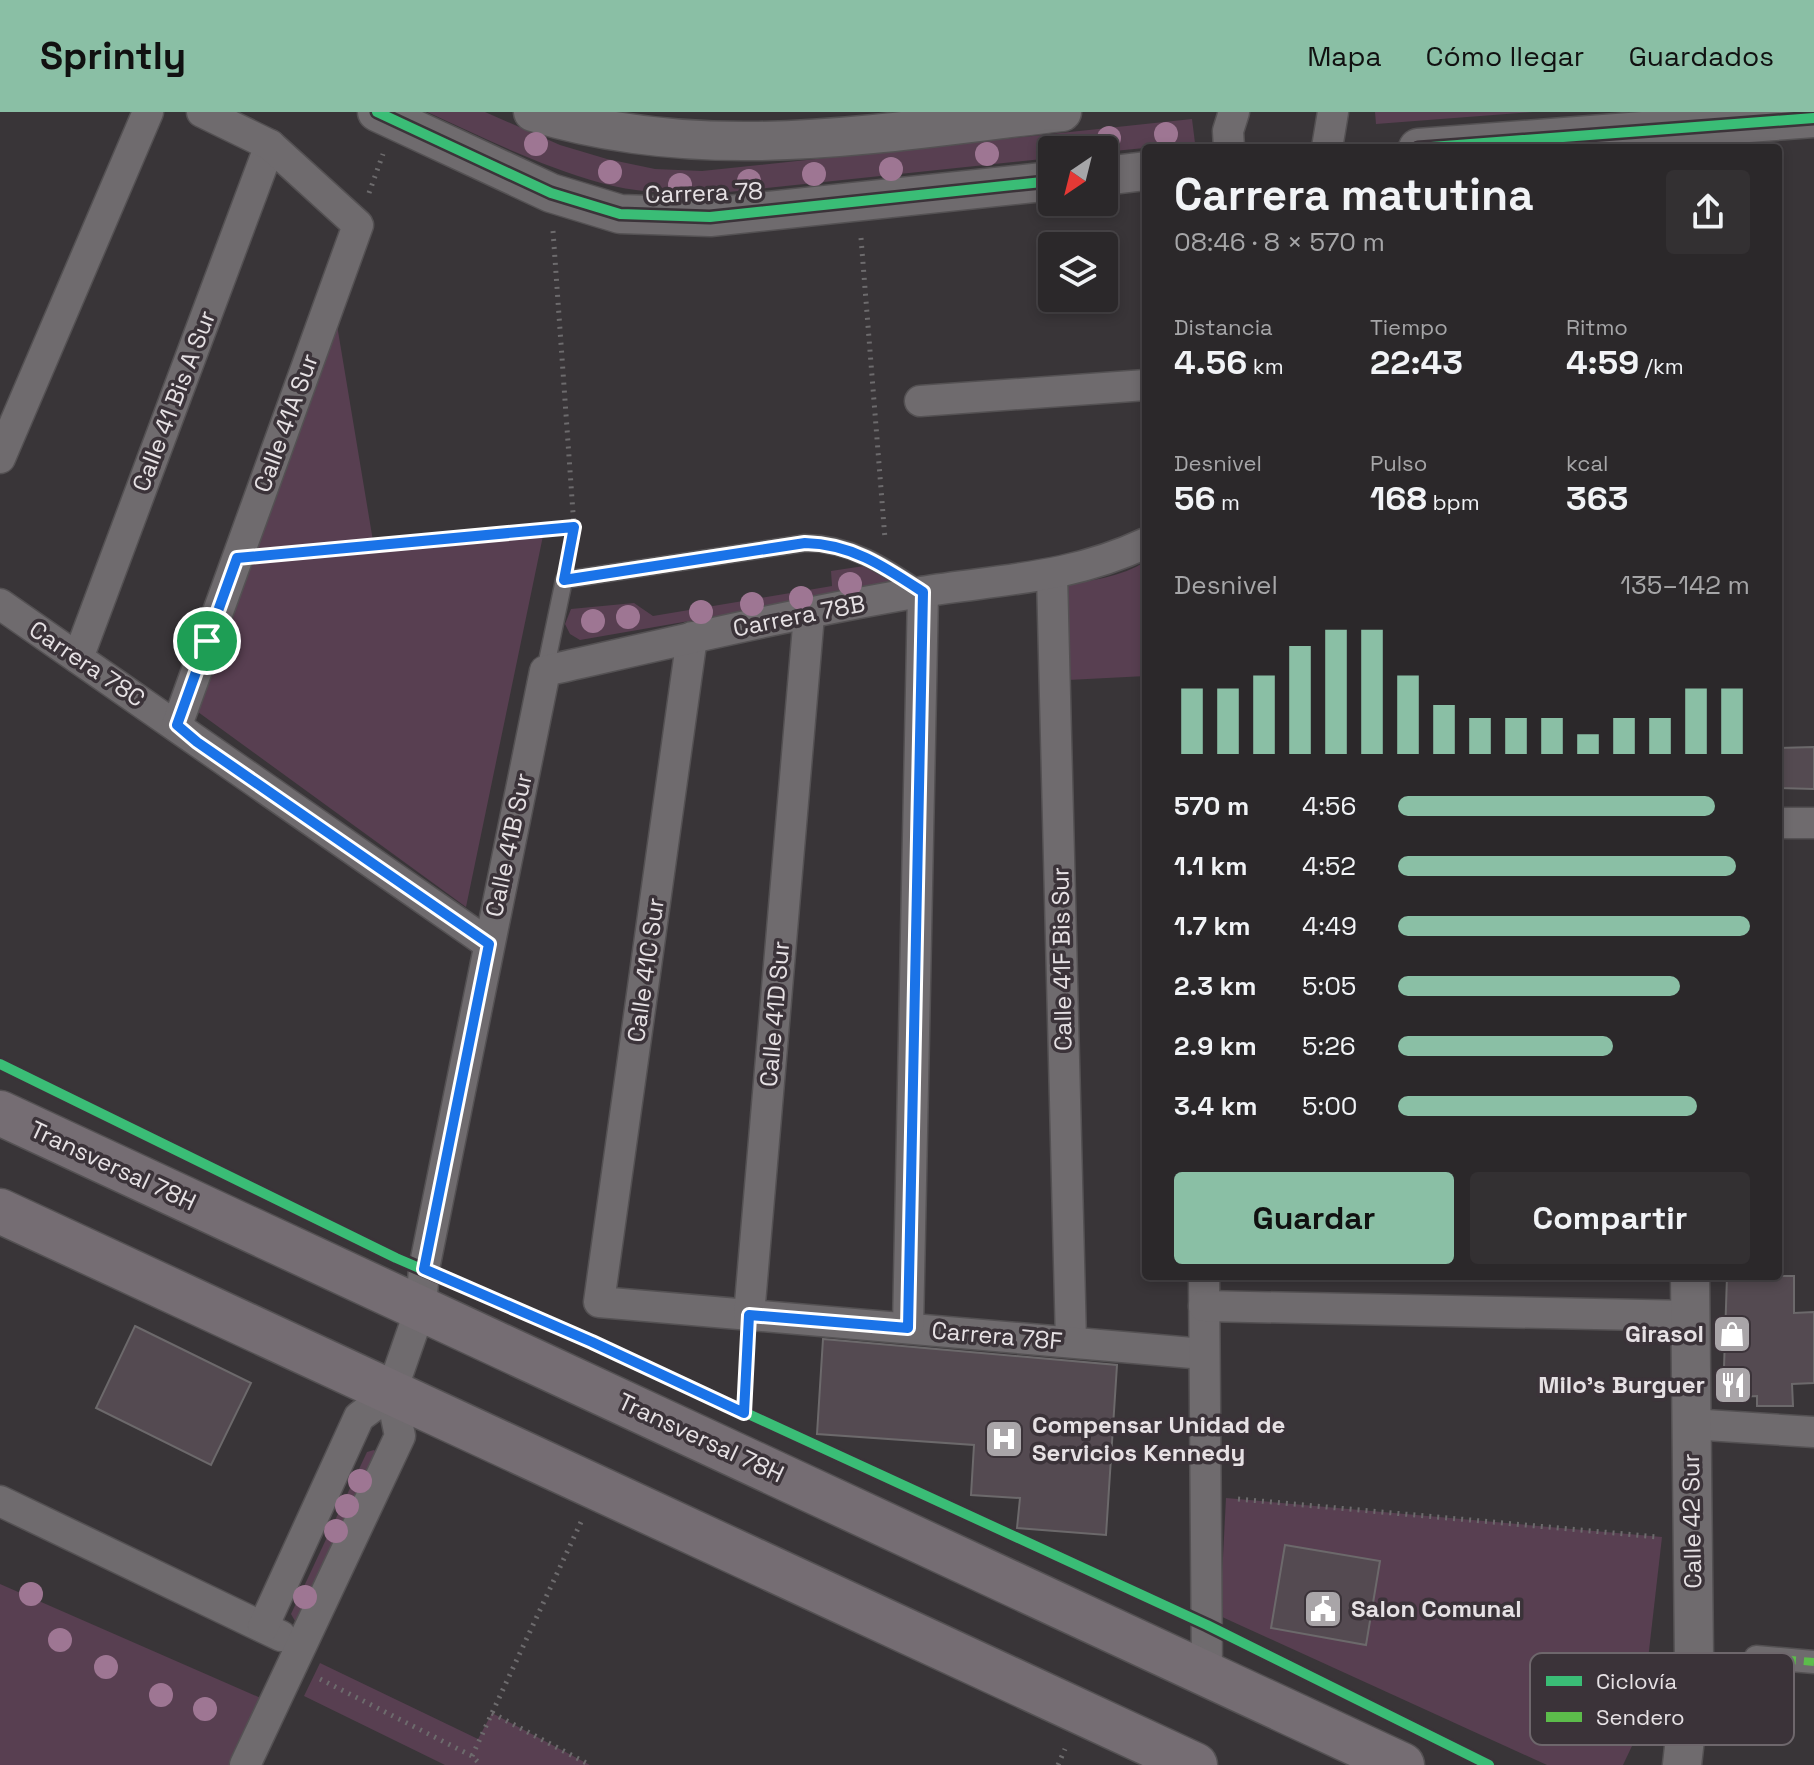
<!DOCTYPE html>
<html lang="es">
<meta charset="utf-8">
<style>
body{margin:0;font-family:"Space Grotesk",sans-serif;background:#333032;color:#f1f3f6;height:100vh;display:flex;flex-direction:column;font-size:30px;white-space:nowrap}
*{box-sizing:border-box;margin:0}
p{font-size:26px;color:#a6a6a8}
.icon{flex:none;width:44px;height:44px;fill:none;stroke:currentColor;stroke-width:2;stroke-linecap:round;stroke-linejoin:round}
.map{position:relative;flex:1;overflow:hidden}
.drawer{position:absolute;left:1142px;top:32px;width:640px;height:1136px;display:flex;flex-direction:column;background:#2b282a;border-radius:8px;box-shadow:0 4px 12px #0003,0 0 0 2px #474447}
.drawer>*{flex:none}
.needle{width:52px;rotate:215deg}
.tools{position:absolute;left:1038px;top:24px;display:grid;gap:16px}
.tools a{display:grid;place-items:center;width:80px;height:80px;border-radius:8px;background:#2b282a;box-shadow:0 4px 12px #0003,0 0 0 2px #474447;font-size:40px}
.pin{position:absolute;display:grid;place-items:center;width:68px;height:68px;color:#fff;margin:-34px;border:4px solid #fff;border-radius:50%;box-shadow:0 2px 8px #0007}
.round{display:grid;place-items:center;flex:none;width:84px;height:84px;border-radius:8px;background:#333032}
.overview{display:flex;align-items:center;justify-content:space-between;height:136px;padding:0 32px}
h1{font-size:44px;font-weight:700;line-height:60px}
.metrics{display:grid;grid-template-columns:repeat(3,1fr);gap:12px;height:136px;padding:8px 32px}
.metrics div{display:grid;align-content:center}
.metrics b{font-size:34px;font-weight:700}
.metrics small{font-size:22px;font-weight:400}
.metrics p{font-size:22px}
.chart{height:224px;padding:16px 32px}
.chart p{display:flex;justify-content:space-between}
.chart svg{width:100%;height:144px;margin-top:8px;stroke:#8abfa5;stroke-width:6}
.button{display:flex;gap:16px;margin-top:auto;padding:16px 32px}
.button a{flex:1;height:92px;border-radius:8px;background:#8abfa5;color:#111;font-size:32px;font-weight:700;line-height:92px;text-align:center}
.button a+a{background:#333032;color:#f1f3f6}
ul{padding:0 32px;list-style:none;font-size:26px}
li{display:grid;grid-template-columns:128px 96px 1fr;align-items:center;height:60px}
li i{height:20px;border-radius:10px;background:#8abfa5}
header{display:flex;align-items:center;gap:48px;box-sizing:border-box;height:112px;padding:0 40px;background:#8abfa5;color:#111}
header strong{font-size:38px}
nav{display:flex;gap:44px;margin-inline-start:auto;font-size:28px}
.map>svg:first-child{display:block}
.green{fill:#583f51}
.building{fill:#544a51;stroke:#6c696b;stroke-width:2}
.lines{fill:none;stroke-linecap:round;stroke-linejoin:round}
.service-casing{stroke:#545153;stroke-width:19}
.pedestrian-casing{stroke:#545153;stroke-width:25}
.minor-casing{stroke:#545153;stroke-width:33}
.tertiary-casing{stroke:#545153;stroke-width:41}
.primary-casing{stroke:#545153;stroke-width:47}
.path{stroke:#6d6b6d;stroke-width:5;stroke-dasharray:2 6;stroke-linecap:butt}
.service{stroke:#6f6b6e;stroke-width:16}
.pedestrian{stroke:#6f6b6e;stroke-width:22}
.minor{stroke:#6f6b6e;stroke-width:30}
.tertiary{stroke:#6f6b6e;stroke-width:38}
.primary{stroke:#756d73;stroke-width:44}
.quiet{stroke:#5cbc4b;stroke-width:8;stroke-dasharray:16 8;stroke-linecap:butt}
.cycleway-casing{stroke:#3b3339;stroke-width:15}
.cycleway{stroke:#3abd76;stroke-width:10}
.tree{fill:#9e7693}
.route-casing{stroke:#fff;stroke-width:16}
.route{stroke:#1a73e8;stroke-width:10}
.labels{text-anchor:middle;stroke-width:7;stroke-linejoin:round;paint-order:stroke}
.street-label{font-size:24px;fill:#e6e1e4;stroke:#3b3339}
.poi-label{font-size:24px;font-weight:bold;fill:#e6e1e4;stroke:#3b3339;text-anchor:end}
.key{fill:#3b3339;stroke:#6e676c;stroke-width:2}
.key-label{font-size:22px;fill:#e6e1e4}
</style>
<header>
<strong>Sprintly</strong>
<nav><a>Mapa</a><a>Cómo llegar</a><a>Guardados</a></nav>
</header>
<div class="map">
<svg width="1814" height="1653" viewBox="0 0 1814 1653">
<rect width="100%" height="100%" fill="#393538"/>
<g class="green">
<path d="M427,0H485L560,33L607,47L655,57L702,59L1192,7L1195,31L1104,40V38H1052V46L700,83C667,81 633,80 601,71C540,54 484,26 427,0Z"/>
<polygon points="1375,0 1533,0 1376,12"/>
<polygon points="335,201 374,435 544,419 466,795 198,600"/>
<path d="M1146,449V564L1068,568L1062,473C1090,469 1122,465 1146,449Z"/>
<polygon points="864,454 897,473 580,528 570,522 565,512 571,497 634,491 653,504 832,474 831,459"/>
<polygon points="374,1338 377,1341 298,1509 295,1509 291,1502 367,1340"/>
<polygon points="1226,1386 1662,1425 1640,1617 1623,1653 1547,1653 1220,1504"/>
<polygon points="0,1472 263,1587 232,1653 0,1653"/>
<polygon points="320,1551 478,1627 492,1601 590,1653 445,1653 304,1584"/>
</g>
<g class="building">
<polygon points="1814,635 1814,677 1778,676 1778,636"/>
<polygon points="1727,1164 1794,1164 1794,1201 1814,1200 1814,1271 1792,1272 1793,1294 1757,1294 1757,1284 1723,1286"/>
<polygon points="135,1214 251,1271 211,1353 96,1296"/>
<polygon points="823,1227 1117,1253 1106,1423 1017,1416 1020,1386 971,1383 974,1333 817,1322"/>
<polygon points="1285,1433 1380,1449 1366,1533 1271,1516"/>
</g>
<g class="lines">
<g class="service-casing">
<path id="service" d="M545,559L564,468L805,431C851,431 885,454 922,479"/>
</g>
<g class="pedestrian-casing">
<polyline id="pedestrian" points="1756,1545 1814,1550"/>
</g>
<g class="minor-casing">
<g id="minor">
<polyline points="1229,36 1228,19 1234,0"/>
<polyline points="1327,36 1333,0"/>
<polyline points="920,289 1146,273"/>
<polyline points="0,346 148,0"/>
<polyline points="1052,463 1071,1230"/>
<polyline points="0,492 489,832"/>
<polyline points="692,525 599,1190 1204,1242"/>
<polyline points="78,546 270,33"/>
<polyline points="177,613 358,113 270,33 202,0"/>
<polyline points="1778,711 1814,711"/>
<polyline points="1204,1164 1207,1562"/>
<polyline points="1204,1194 1690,1204"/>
<polyline points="749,1203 809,503"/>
<polyline points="908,1216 923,480"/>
<polyline points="1690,1312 1814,1320"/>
<polyline points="0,1389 281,1524"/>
<path d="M263,1515L359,1305L391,1281L421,1195L424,1157L545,559C670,531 795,501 921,480C1002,467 1069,467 1146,431"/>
<polyline points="245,1653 400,1324 391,1281"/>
</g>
</g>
<g class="tertiary-casing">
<g id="tertiary">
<polyline points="377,0 551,81 620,102 710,105 1052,69"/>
<path d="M533,0C709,54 883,20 1062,0"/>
<polyline points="1418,36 1814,6"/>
<polyline points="1104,64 1146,59"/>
<polyline points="1682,1653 1694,1547 1690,1164"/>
</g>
</g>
<g class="primary-casing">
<g id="primary">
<polyline points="0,1001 1402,1653"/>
<polyline points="0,1099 1195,1653"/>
</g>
</g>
<g class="path">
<polyline points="369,81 383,42"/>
<polyline points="553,119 574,415 568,444"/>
<polyline points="861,126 885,427"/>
<polyline points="273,443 574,415"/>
<polyline points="744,1301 747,1235"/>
<polyline points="1238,1387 1658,1425"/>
<polyline points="320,1567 472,1644 481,1653"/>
<polyline points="492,1601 590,1653"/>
<polyline points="472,1644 581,1410"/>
<polyline points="1058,1653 1065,1637"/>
</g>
<use href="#service" class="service"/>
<use href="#pedestrian" class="pedestrian"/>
<use href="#minor" class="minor"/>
<use href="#tertiary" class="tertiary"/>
<use href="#primary" class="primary"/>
<polyline class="quiet" points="1756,1545 1814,1550"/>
<g class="cycleway-casing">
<g id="cycleway">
<polyline points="377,0 551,81 620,102 710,105 1052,69"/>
<polyline points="1418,36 1814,6"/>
<polyline points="0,952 396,1146 592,1230 1207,1513 1489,1653"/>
</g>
</g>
<use href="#cycleway" class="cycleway"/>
</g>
<g class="tree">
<circle cx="1166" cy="22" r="12"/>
<circle cx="1109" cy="26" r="12"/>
<circle cx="536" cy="32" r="12"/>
<circle cx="987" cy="42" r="12"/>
<circle cx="891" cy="57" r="12"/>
<circle cx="610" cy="60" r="12"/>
<circle cx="814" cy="62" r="12"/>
<circle cx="749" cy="69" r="12"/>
<circle cx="680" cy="73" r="12"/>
<circle cx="850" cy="472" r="12"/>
<circle cx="801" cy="486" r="12"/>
<circle cx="752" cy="492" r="12"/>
<circle cx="701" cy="500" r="12"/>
<circle cx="628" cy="505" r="12"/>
<circle cx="593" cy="509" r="12"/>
<circle cx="360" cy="1369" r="12"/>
<circle cx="347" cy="1394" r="12"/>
<circle cx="336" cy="1419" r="12"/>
<circle cx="31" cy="1482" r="12"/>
<circle cx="305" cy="1485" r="12"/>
<circle cx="60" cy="1528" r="12"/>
<circle cx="106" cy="1555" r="12"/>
<circle cx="161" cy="1583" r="12"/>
<circle cx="205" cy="1597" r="12"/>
</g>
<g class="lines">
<g class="route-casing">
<path id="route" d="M574,415L564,468L805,431C852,432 885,455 923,480L908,1216L749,1203L744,1301L592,1230L424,1157L489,832L197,630L177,613L237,446Z"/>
</g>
<use href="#route" class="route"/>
</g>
<defs>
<g id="shop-square" transform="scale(2)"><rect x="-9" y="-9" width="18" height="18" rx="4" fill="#a9a5a8" stroke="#3b3339"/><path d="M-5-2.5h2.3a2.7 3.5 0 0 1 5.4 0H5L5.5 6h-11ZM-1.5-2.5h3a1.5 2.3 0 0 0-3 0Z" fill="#fff"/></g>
<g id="restaurant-square" transform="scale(2)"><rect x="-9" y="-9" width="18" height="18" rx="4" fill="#a9a5a8" stroke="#3b3339"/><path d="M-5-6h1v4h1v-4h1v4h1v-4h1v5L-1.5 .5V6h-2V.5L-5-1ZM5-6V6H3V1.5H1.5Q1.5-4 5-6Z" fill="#fff"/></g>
<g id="hospital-square" transform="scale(2)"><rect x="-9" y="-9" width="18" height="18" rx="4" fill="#a9a5a8" stroke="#3b3339"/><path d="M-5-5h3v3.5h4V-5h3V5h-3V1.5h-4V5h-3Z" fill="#fff"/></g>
<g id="civic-square" transform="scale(2)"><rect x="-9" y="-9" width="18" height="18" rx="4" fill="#a9a5a8" stroke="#3b3339"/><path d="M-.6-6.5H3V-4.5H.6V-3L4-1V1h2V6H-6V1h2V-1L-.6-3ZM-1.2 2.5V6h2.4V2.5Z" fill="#fff"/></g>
</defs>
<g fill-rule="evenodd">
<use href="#shop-square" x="1732" y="1222"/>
<use href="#restaurant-square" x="1733" y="1273"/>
<use href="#hospital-square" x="1004" y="1327"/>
<use href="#civic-square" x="1323" y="1497"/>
</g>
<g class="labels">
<g class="street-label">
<text transform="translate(704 81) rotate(-2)" y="8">Carrera 78</text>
<text transform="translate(174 289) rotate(-69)" y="8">Calle 41 Bis A Sur</text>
<text transform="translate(286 311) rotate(-70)" y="8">Calle 41A Sur</text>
<text transform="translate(799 504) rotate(-11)" y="8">Carrera 78B</text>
<text transform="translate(87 552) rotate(34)" y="8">Carrera 78C</text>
<text transform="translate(509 733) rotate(-78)" y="8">Calle 41B Sur</text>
<text transform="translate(1062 847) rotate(-91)" y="8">Calle 41F Bis Sur</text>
<text transform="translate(646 858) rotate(-82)" y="8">Calle 41C Sur</text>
<text transform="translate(775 902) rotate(-85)" y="8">Calle 41D Sur</text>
<text transform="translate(113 1054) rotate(25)" y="8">Transversal 78H</text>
<text transform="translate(997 1224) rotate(5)" y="8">Carrera 78F</text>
<text transform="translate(701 1326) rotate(25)" y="8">Transversal 78H</text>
<text transform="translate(1692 1409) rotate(-91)" y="8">Calle 42 Sur</text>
</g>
<g class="poi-label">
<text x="1704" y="1230">Girasol</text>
<text x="1705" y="1281">Milo's Burguer</text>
<text x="1032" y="1321" text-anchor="start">Compensar Unidad de<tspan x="1032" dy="28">Servicios Kennedy</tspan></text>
<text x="1351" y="1505" text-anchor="start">Salon Comunal</text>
</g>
</g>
<rect x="1530" y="1541" width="264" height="92" rx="12" class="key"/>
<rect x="1546" y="1564" width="36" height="10" fill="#3abd76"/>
<rect x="1546" y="1600" width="36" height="10" fill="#5cbc4b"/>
<g class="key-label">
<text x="1596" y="1577">Ciclovía</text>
<text x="1596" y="1613">Sendero</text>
</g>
</svg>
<div class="tools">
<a><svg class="needle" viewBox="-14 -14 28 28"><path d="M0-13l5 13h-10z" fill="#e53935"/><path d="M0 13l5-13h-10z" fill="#a6a6a8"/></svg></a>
<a><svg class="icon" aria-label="layers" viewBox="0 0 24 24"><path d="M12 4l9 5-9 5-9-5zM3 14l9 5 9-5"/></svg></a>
</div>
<div class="pin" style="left:207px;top:529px;background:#1e9e55"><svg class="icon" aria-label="arrive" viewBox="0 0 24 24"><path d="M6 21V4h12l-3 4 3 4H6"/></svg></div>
<section class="drawer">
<div class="overview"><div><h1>Carrera matutina</h1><p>08:46 · 8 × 570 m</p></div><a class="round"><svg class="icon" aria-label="share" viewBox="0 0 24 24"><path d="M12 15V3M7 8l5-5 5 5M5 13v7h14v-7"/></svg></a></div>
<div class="metrics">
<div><p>Distancia</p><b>4.56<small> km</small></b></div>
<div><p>Tiempo</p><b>22:43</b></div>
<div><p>Ritmo</p><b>4:59<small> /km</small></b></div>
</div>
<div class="metrics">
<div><p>Desnivel</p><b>56<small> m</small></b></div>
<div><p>Pulso</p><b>168<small> bpm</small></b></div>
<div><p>kcal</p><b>363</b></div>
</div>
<div class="chart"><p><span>Desnivel</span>135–142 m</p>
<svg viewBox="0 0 160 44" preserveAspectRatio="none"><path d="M5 44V24M15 44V24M25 44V20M35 44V11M45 44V6M55 44V6M65 44V20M75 44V29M85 44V33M95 44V33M105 44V33M115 44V38M125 44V33M135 44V33M145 44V24M155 44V24"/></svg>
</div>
<ul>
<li><b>570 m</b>4:56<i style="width:90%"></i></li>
<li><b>1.1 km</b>4:52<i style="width:96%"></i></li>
<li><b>1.7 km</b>4:49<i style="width:100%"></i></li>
<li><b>2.3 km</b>5:05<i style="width:80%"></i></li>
<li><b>2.9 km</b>5:26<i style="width:61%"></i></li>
<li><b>3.4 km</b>5:00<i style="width:85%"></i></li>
</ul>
<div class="button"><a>Guardar</a><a>Compartir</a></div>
</section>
</div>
